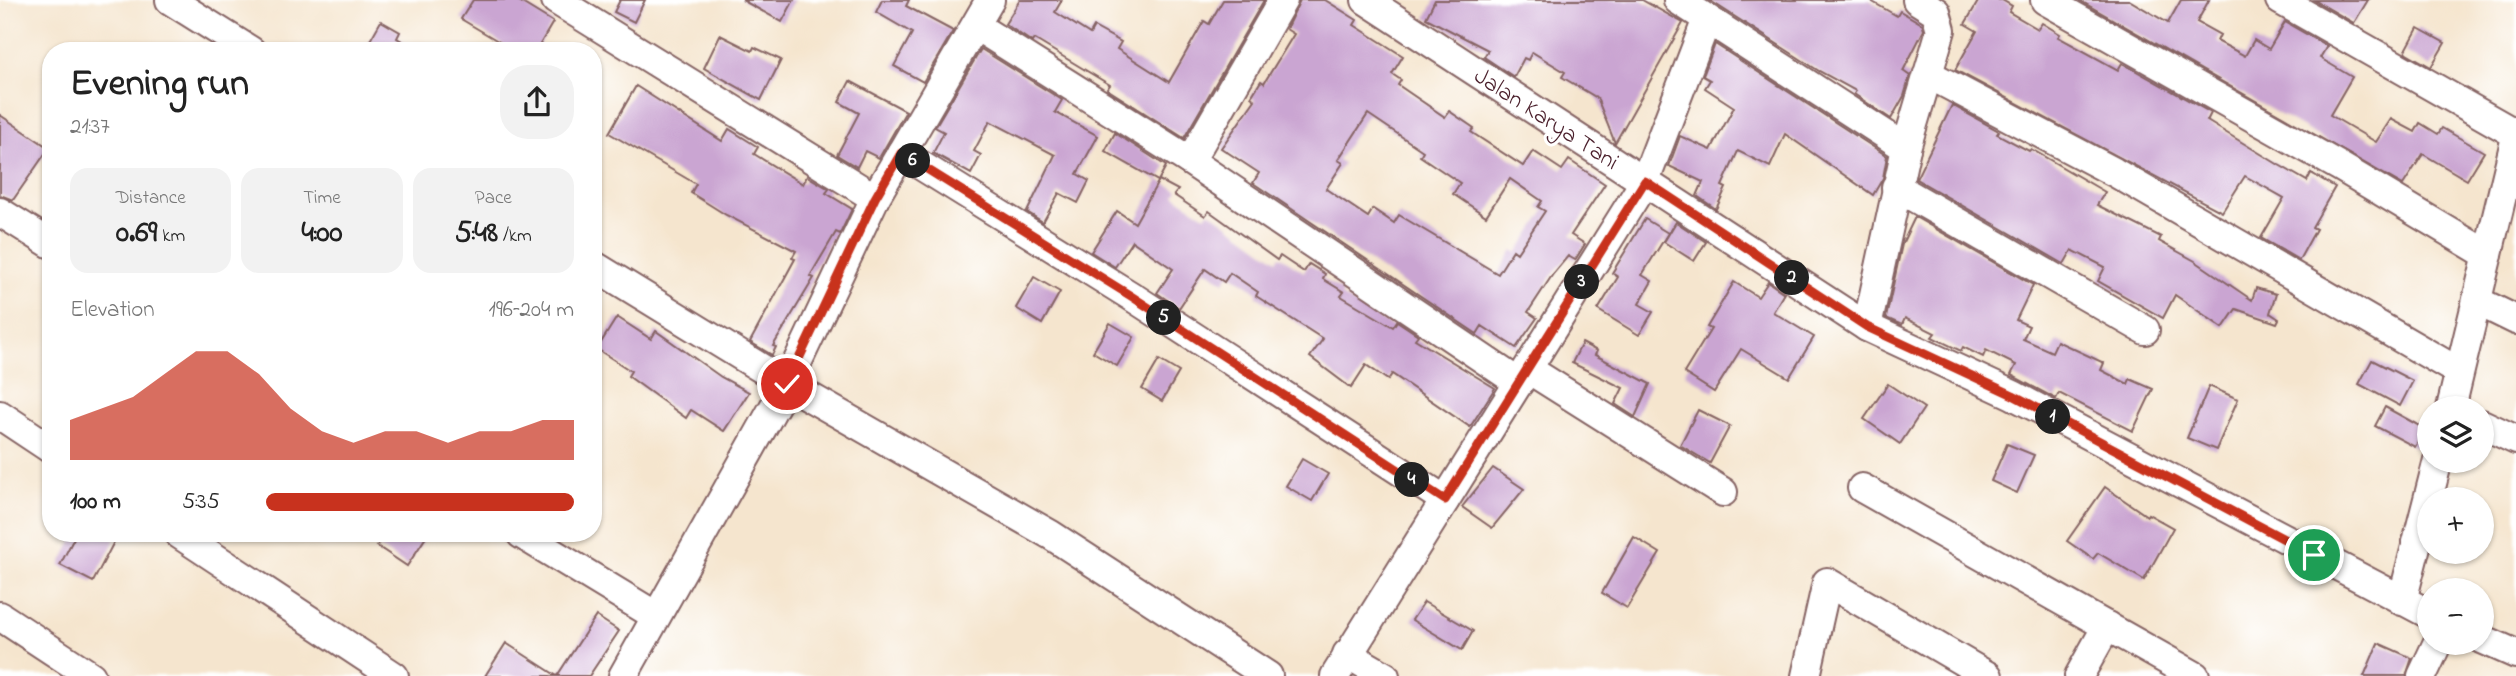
<!DOCTYPE html>
<meta charset="utf-8">
<style>
body{margin:0;font-family:"Indie Flower",sans-serif;background:#f2f2f2;color:#222;height:100vh;display:flex;flex-direction:column;font-size:26px;white-space:nowrap}
*{box-sizing:border-box;margin:0}
p{font-size:23px;color:#767676}
.icon{flex:none;width:38px;height:38px;fill:none;stroke:currentColor;stroke-width:2;stroke-linecap:round;stroke-linejoin:round}
.map{position:relative;flex:1;overflow:hidden}
.side{position:absolute;left:42px;top:42px;width:560px;height:500px;display:flex;flex-direction:column;background:#fff;border-radius:28px;box-shadow:0 2px 5px #0004}
.side>*{flex:none}
.controls{position:absolute;left:2417px;top:396px;display:grid;gap:14px}
.controls a{display:grid;place-items:center;width:77px;height:77px;border-radius:50%;background:#fff;box-shadow:0 2px 5px #0004;font-size:35px}
.pin{position:absolute;display:grid;place-items:center;width:60px;height:60px;color:#fff;margin:-30px;border:4px solid #fff;border-radius:50%;box-shadow:0 2px 7px #0007}
.km{position:absolute;width:35px;height:35px;margin:-18px;border-radius:50%;background:#222;color:#fff;font-size:19px;line-height:35px;text-align:center}
.round{display:grid;place-items:center;flex:none;width:74px;height:74px;border-radius:28px;background:#f2f2f2}
.head{display:flex;align-items:center;justify-content:space-between;height:119px;padding:0 28px}
h1{font-size:38px;font-weight:700;line-height:52px}
.stats{display:grid;grid-template-columns:repeat(3,1fr);gap:10px;height:119px;padding:7px 28px}
.stats div{display:grid;align-content:center;border-radius:18px;background:#f2f2f2;text-align:center}
.stats b{font-size:30px;font-weight:700}
.stats small{font-size:19px;font-weight:400}
.stats p{font-size:19px}
.chart{height:196px;padding:14px 28px}
.chart p{display:flex;justify-content:space-between}
.chart svg{width:100%;height:126px;margin-top:7px;fill:#c8321e;opacity:.7}
ul{padding:0 28px;list-style:none;font-size:23px}
li{display:grid;grid-template-columns:112px 84px 1fr;align-items:center;height:52px}
li i{height:18px;border-radius:9px;background:#c8321e}
.map>svg:first-child{display:block}
.building{fill:#caa5d2;fill-rule:evenodd}
.lines{fill:none;stroke-linecap:round;stroke-linejoin:round}
.minor-casing{stroke:#866464;stroke-width:32}
.minor{stroke:#fff;stroke-width:28}
.route-casing{stroke:#fff;stroke-width:14}
.route{stroke:#c8321e;stroke-width:9}
.labels{text-anchor:middle;stroke-width:6;stroke-linejoin:round;paint-order:stroke}
.street-label{font-size:24px;fill:#4a1f2b;stroke:#fff}
</style>
<div class="map">
<svg width="2516" height="676" viewBox="0 0 2516 676">
<rect width="100%" height="100%" fill="#fff"/>
<filter id="ink" filterUnits="userSpaceOnUse"><feTurbulence type="fractalNoise" baseFrequency=".0143" numOctaves="2"/><feDisplacementMap in="SourceGraphic" scale="14" xChannelSelector="R" yChannelSelector="G"/><feConvolveMatrix kernelMatrix="1 2 1 2 8 2 1 2 1" color-interpolation-filters="sRGB"/></filter>
<filter id="wash" filterUnits="userSpaceOnUse"><feTurbulence type="fractalNoise" baseFrequency=".00686" numOctaves="4" result="noise"/><feDisplacementMap in="SourceGraphic" scale="28" xChannelSelector="R" yChannelSelector="G"/><feGaussianBlur stdDeviation="1.57" result="paint"/><feColorMatrix in="noise" values="0 0 0 0 0 0 0 0 0 0 0 0 0 0 0 0 0 1.4 0 .05"/><feComposite in="paint" operator="in"/></filter>
<g filter="url(#wash)">
<rect width="100%" height="100%" fill="#f5e5ce"/>
<g id="blocks">
<g class="building">
<polygon points="473,0 517,0 553,22 536,51 499,51 503,44 461,19"/>
<polygon points="620,0 645,0 634,22 614,12"/>
<polygon points="742,0 794,0 782,22"/>
<polygon points="882,0 909,0 906,6 953,31 923,82 894,66 912,33 876,12"/>
<polygon points="1020,0 1062,0 1055,12 1090,34 1094,27 1121,42 1117,49 1169,82 1204,21 1209,24 1223,0 1264,0 1184,138 1107,89 1110,85 1034,39 1032,42 1005,24"/>
<path d="M1300,0H1325L1357,20L1354,25L1403,56L1392,74L1401,80L1398,85L1445,117L1449,111L1474,128L1471,132L1523,166L1533,151L1562,170L1569,160L1605,184L1571,235L1585,244L1575,260L1568,256L1553,274L1528,312L1537,318L1516,348L1482,326L1477,334L1253,183L1259,173L1221,148L1255,100L1251,97L1261,81L1264,83L1294,34L1286,29ZM1368,114L1423,151L1420,156L1460,183L1453,194L1486,216L1510,179L1542,201L1538,207L1545,211L1517,253L1513,250L1498,274L1399,215L1394,223L1373,209L1368,217L1326,189L1343,163L1338,160Z"/>
<polygon points="1435,0 1642,0 1683,23 1615,143 1597,98 1562,77 1565,72 1532,52 1528,60 1524,58 1514,77 1484,57 1488,50 1426,18"/>
<polygon points="1709,0 1869,0 1897,16 1900,11 1922,24 1924,30 1903,71 1910,76 1904,96 1891,119 1854,94 1856,91 1819,71"/>
<polygon points="1979,0 2002,0 2012,6 2009,12 2038,29 2042,23 2060,34 2058,37 2118,70 2122,63 2211,113 2207,121 2279,165 2307,181 2311,173 2335,187 2312,227 2316,229 2299,260 2261,238 2284,198 2245,176 2222,212 1955,70 1977,31 1965,24"/>
<polygon points="2079,0 2129,0 2168,23 2181,0 2209,0 2197,22 2220,35 2217,41 2245,56 2254,40 2269,49 2285,22 2327,46 2320,58 2352,77 2330,115 2376,142 2391,119 2415,132 2420,123 2438,134 2442,128 2484,152 2467,180 2423,154 2403,185"/>
<polygon points="2314,0 2368,0 2354,23"/>
<polygon points="381,21 400,32 397,38 419,51 364,51"/>
<polygon points="2418,28 2445,43 2431,67 2405,52"/>
<polygon points="720,35 752,51 754,47 781,60 761,100 704,68"/>
<polygon points="1715,44 1887,156 1883,178 1873,195 1785,134 1770,167 1738,151 1722,186 1726,188 1716,209 1697,196 1703,182 1669,166 1680,136 1711,150 1734,107 1705,88 1710,80 1703,76"/>
<polygon points="981,49 1062,100 1055,112 1098,136 1077,174 1089,181 1078,203 1059,193 1043,222 1027,212 1055,155 990,121 974,151 981,155 971,174 933,153 944,132 935,127"/>
<polygon points="850,81 906,111 879,158 865,151 857,167 837,155 859,113 839,102"/>
<polygon points="636,86 722,141 729,129 758,147 754,154 803,184 807,176 829,189 826,193 852,209 840,234 836,232 810,276 814,278 773,346 776,347 772,355 750,342 795,259 792,258 796,251 726,215 691,193 696,184 609,133"/>
<polygon points="1952,105 1999,131 1997,134 2029,151 2031,149 2105,192 2097,205 2161,237 2159,241 2195,261 2252,300 2256,288 2276,294 2270,313 2279,319 2277,323 2236,309 2223,328 2175,295 2163,318 2098,281 2105,267 2072,250 2064,264 1916,179"/>
<polygon points="0,115 49,148 13,200 0,195"/>
<polygon points="1115,133 1166,166 1158,181 1105,151"/>
<polygon points="1159,180 1178,190 1174,195 1205,216 1209,211 1277,260 1280,256 1304,272 1309,264 1325,274 1323,279 1344,292 1341,296 1393,327 1397,321 1418,335 1415,339 1495,388 1470,427 1392,374 1388,380 1366,365 1351,388 1310,357 1323,339 1256,296 1258,292 1230,273 1224,282 1205,269 1179,308 1157,293 1173,269 1132,241 1115,267 1091,252 1117,211 1135,223"/>
<polygon points="1915,217 2033,285 2016,320 2029,326 2023,339 2052,352 2057,341 2104,363 2101,370 2128,384 2130,379 2153,389 2133,431 2059,393 2056,399 2011,375 2016,365 1986,350 1983,357 1963,347 1961,351 1932,337 1935,333 1905,318 1902,325 1886,318 1902,244"/>
<polygon points="1645,219 1668,233 1642,275 1652,281 1639,304 1653,312 1639,335 1598,310 1618,277 1612,273"/>
<polygon points="1676,222 1706,242 1694,261 1664,242"/>
<polygon points="1034,277 1060,292 1042,324 1016,308"/>
<polygon points="1734,282 1758,297 1768,282 1784,293 1773,312 1814,337 1789,378 1741,349 1714,392 1684,373 1711,329 1707,327"/>
<polygon points="617,317 651,339 656,331 721,377 749,392 724,431 691,410 686,418 628,376 631,371 597,349"/>
<polygon points="1110,323 1134,337 1117,366 1093,352"/>
<polygon points="1582,343 1597,351 1595,355 1650,384 1635,417 1615,404 1623,388 1572,363"/>
<polygon points="1159,360 1179,372 1162,401 1142,389"/>
<polygon points="2372,360 2413,381 2400,406 2359,384"/>
<polygon points="1888,384 1924,408 1900,444 1864,419"/>
<polygon points="2209,386 2238,399 2216,450 2187,438"/>
<polygon points="2385,407 2425,429 2415,447 2375,426"/>
<polygon points="1698,410 1730,426 1710,463 1680,445"/>
<polygon points="2007,444 2034,455 2017,493 1991,481"/>
<polygon points="1302,459 1328,474 1312,501 1286,486"/>
<polygon points="1493,468 1524,489 1492,528 1462,507"/>
<polygon points="2105,487 2147,516 2148,514 2173,528 2144,580 2098,553 2093,559 2067,541"/>
<polygon points="76,534 102,534 115,540 93,582 60,565"/>
<polygon points="385,534 428,534 407,566 377,546"/>
<polygon points="1634,537 1660,553 1627,608 1602,593"/>
<polygon points="1424,602 1473,631 1462,650 1412,620"/>
<polygon points="596,616 619,631 589,676 557,676"/>
<polygon points="506,643 557,676 485,676"/>
<polygon points="2378,643 2412,658 2406,676 2364,676"/>
</g>
</g>
</g>
<g filter="url(#ink)">
<use href="#blocks" fill-opacity="0" stroke="#866464" stroke-width="2"/>
<g class="lines">
<g class="minor-casing">
<g id="minor">
<polyline points="170,0 251,51"/>
<polyline points="556,0 875,198"/>
<polyline points="1283,0 1190,161 1519,383"/>
<polyline points="1366,0 1867,327 2013,395 2429,614"/>
<polyline points="1678,0 1906,148 1867,327"/>
<polyline points="2045,0 2339,166 2488,255"/>
<polyline points="2280,0 2516,134"/>
<polyline points="976,26 1190,161"/>
<polyline points="1928,74 2114,172 2459,372"/>
<polyline points="1906,148 1941,30 1936,12 1917,0"/>
<polyline points="901,153 1131,296 1445,500"/>
<polyline points="1896,187 2145,330"/>
<polyline points="0,212 51,244"/>
<polyline points="593,265 787,384 1051,535 1268,676"/>
<polyline points="2477,301 2516,320"/>
<polyline points="1528,369 1723,492"/>
<polyline points="2451,408 2516,137"/>
<polyline points="0,415 51,449"/>
<polyline points="2482,424 2516,440"/>
<polyline points="1862,488 2195,676"/>
<polyline points="179,534 394,676"/>
<polyline points="521,534 656,616"/>
<polyline points="2402,601 2438,460"/>
<polyline points="0,616 91,676"/>
<polyline points="2482,639 2516,654"/>
<polyline points="1347,654 1385,676"/>
<polyline points="623,676 787,384 875,198 990,0"/>
<polyline points="1335,676 1645,181 1707,19"/>
<polyline points="1806,676 1827,582 1988,676"/>
<polyline points="2079,676 2107,626"/>
<polyline points="2422,676 2438,642"/>
</g>
</g>
<use href="#minor" class="minor"/>
</g>
</g>
<g class="lines" filter="url(#ink)">
<g class="route-casing">
<polyline id="route" points="787,384 875,198 901,153 1131,296 1445,500 1645,181 1867,327 2013,395 2314,555"/>
</g>
<use href="#route" class="route"/>
</g>
<g class="labels">
<g class="street-label">
<text transform="translate(1547 118) rotate(33)" y="8">Jalan Karya Tani</text>
</g>
</g>
</svg>
<div class="controls">
<a><svg class="icon" aria-label="layers" viewBox="0 0 24 24"><path d="M12 4l9 5-9 5-9-5zM3 14l9 5 9-5"/></svg></a>
<a>+</a>
<a>−</a>
</div>
<div class="pin" style="left:2314px;top:555px;background:#1e9e55"><svg class="icon" aria-label="arrive" viewBox="0 0 24 24"><path d="M6 21V4h12l-3 4 3 4H6"/></svg></div>
<div class="pin" style="left:787px;top:384px;background:#d93025"><svg class="icon" aria-label="check" viewBox="0 0 24 24"><path d="M5 12l5 5 9-10"/></svg></div>
<b class="km" style="left:2053px;top:417px">1</b>
<b class="km" style="left:1792px;top:278px">2</b>
<b class="km" style="left:1582px;top:282px">3</b>
<b class="km" style="left:1412px;top:480px">4</b>
<b class="km" style="left:1164px;top:318px">5</b>
<b class="km" style="left:913px;top:161px">6</b>
<section class="side">
<div class="head"><div><h1>Evening run</h1><p>21:37</p></div><a class="round"><svg class="icon" aria-label="share" viewBox="0 0 24 24"><path d="M12 15V3M7 8l5-5 5 5M5 13v7h14v-7"/></svg></a></div>
<div class="stats">
<div><p>Distance</p><b>0.69<small> km</small></b></div>
<div><p>Time</p><b>4:00</b></div>
<div><p>Pace</p><b>5:48<small> /km</small></b></div>
</div>
<div class="chart"><p><span>Elevation</span>196–204 m</p>
<svg viewBox="0 0 160 44" preserveAspectRatio="none"><path d="M0 44V30L10 26L20 22L30 14L40 6L50 6L60 14L70 26L80 34L90 38L100 34L110 34L120 38L130 34L140 34L150 30L160 30V44z"/></svg>
</div>
<ul>
<li><b>100 m</b>5:35<i style="width:100%"></i></li>
</ul>
</section>
</div>
